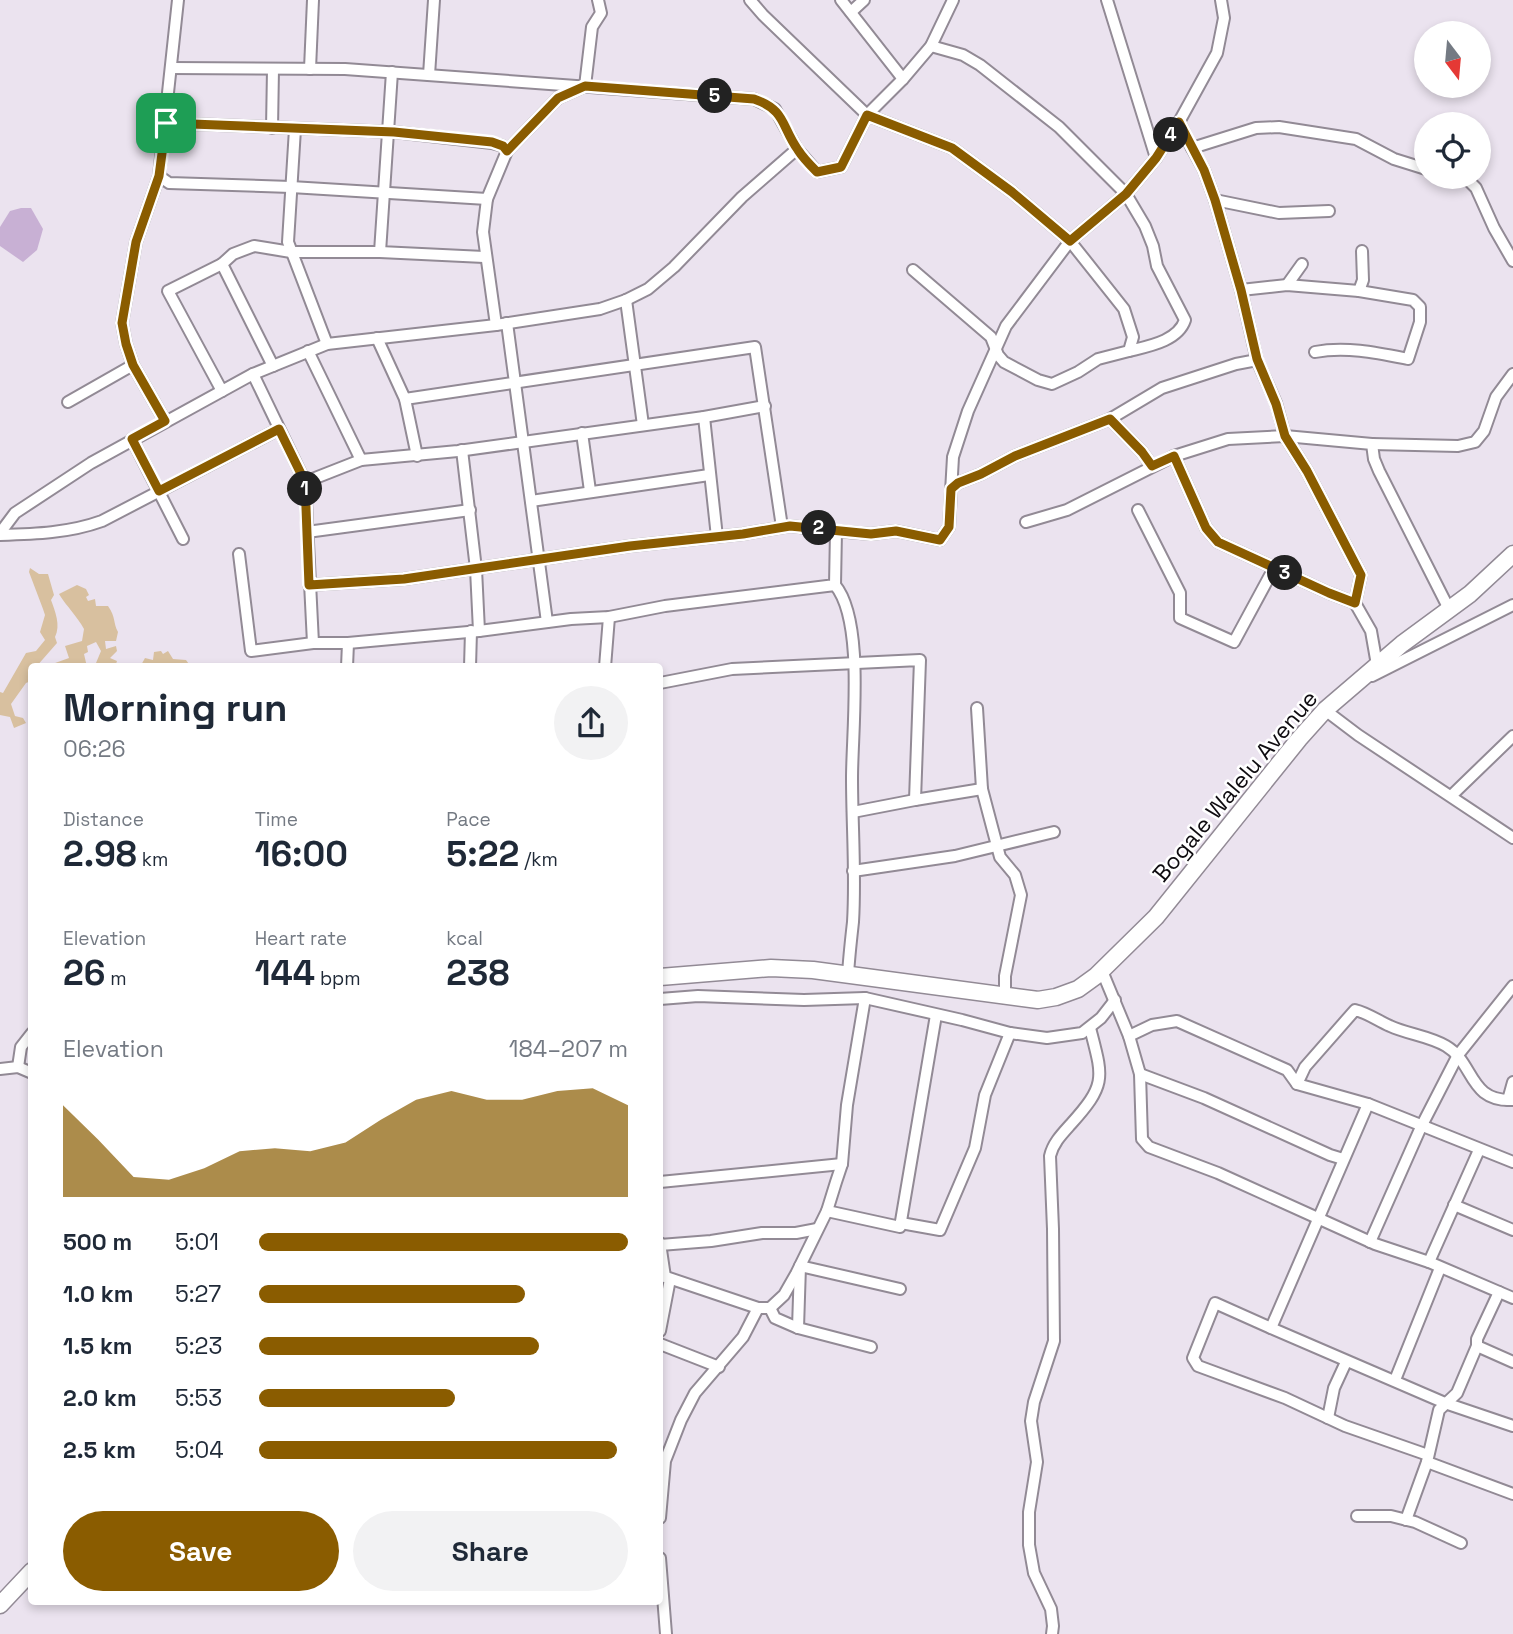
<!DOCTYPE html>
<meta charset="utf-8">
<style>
body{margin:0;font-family:"Space Grotesk",sans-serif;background:#f2f2f3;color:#1f2937;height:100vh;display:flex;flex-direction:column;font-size:26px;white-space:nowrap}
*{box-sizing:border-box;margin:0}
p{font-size:23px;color:#747a83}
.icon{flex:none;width:38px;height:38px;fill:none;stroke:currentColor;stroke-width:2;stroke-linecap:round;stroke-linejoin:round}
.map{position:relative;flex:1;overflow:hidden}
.side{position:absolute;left:28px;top:663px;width:635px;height:942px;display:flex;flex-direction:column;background:#fff;border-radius:7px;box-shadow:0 4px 10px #0003}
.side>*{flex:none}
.needle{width:46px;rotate:164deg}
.fabs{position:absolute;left:1414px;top:21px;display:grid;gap:14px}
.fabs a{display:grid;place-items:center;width:77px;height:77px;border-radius:50%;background:#fff;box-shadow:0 4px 10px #0003;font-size:35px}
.pin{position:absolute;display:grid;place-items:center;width:60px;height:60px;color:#fff;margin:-30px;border-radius:14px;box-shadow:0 4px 10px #0006}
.km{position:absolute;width:35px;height:35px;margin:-18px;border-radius:50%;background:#222;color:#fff;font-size:19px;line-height:35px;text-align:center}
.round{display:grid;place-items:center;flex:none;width:74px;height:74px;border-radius:37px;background:#f2f2f3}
.headline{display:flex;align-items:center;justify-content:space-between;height:119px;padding:0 35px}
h1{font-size:38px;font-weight:600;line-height:52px}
.stats{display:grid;grid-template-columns:repeat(3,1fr);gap:10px;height:119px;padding:7px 35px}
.stats div{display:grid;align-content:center}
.stats b{font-size:35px;font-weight:600}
.stats small{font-size:19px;font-weight:400}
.stats p{font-size:19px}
.chart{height:196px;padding:14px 35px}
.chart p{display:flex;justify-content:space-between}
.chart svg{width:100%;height:126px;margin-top:7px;fill:#8a5c00;opacity:.7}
.button{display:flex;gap:14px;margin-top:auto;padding:14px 35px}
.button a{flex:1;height:80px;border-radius:42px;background:#8a5c00;color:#fff;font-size:28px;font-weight:600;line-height:80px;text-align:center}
.button a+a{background:#f2f2f3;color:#1f2937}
ul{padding:0 35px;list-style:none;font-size:23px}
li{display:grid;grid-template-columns:112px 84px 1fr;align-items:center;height:52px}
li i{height:18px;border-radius:9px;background:#8a5c00}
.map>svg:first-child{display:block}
.green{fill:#d8c09f}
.water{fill:#c8b0d4}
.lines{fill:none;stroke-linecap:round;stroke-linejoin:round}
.minor-casing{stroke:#928a95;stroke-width:14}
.highway-casing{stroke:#928a95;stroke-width:19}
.minor{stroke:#fff;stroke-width:10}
.highway{stroke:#fff;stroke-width:16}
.route-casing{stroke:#fff;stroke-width:14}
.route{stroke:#8a5c00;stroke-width:9}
.labels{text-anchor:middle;stroke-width:5;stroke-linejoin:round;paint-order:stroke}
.street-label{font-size:23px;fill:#0f0c10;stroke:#fff}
</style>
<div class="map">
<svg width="1513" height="1634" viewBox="0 0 1513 1634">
<rect width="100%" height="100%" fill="#ebe3ef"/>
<g class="green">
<path d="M30,568L39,574H48L54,595L51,600C55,611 61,625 55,637L57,643L36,667H32L31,681L26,683L11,704L15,716L23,718L26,723L14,728L10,717L0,715V692L3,693L26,653L36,651L45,640L40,632L45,615L43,609L29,572Z"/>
<path d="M77,585L86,589L89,595L86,597L88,601L95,599L96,606H108C116,617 113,623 118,632L116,641H105L106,649L116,646L117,651L110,658L117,661L115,667L96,663L101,651L96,642L87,646L88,652L84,654L87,667H44L69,658L65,646L82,641L84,629C77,616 67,607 59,594Z"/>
<polygon points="161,651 163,654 168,651 173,659 186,660 191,667 140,667 145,658 153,660 154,652"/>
</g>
<polygon class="water" points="21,208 31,208 43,229 37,250 23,262 0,246 0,227 10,211"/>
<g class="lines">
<g class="minor-casing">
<g id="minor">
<polyline points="750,0 763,15 867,115 952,148 1012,192 1070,241 1124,309 1133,337 1129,351 1098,359 1078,372 1052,384 1038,380 1004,362 998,355 991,337 913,270"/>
<polyline points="841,0 903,79"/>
<polyline points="1107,0 1156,158"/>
<polyline points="851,12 864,0"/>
<path d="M931,46L963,55L980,65L1059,127L1126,194L1145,226L1153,246L1157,266L1185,320C1178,341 1149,346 1129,351"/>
<polyline points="171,68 345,69 754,99 775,109 797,149"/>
<polyline points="310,69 313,0"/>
<polyline points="392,72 380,252 484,257"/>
<polyline points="429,75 434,0"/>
<polyline points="1179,122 1192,148 1256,128 1279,127 1356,139 1394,159 1426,169"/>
<polyline points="166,123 394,132 492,143 503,146 507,151"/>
<polyline points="272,128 273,69"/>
<polyline points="295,129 288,242 327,344"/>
<polyline points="1192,148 1204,170 1215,200 1241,290 1257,360 1276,403 1285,436 1307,471 1361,575 1355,603 1371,631 1377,665"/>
<polyline points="159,176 169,183 291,187 487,199 507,151 558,98 585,86 592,27 601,13 598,0"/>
<polyline points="1457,177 1468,180 1476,188 1494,228 1513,261"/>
<polyline points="487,199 483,232 496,325"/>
<polyline points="1215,200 1279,213 1329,211"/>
<polyline points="1287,285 1302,264"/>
<path d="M1241,290L1287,285L1359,291L1413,300L1420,307V322L1408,359C1378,353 1346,346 1315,352"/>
<polyline points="1359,291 1363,280 1362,251"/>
<polyline points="626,300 643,425"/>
<polyline points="507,323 547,622"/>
<polyline points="377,338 405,399 417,456"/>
<polyline points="308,351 361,460"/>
<polyline points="273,366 222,264 233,254 254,246 291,252 380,252"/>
<polyline points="253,374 305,482 313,643 348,643 347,667"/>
<polyline points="222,391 168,291 222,264"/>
<polyline points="405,399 755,347 782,527"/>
<polyline points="68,402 133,365"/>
<polyline points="704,417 717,537"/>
<polyline points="1110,419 1162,388 1236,364 1257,360"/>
<polyline points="165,421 133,365 126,344 122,323 136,242 159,176 178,0"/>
<polyline points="582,433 590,491"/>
<polyline points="132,439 183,539"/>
<polyline points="1372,444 1458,446 1475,442 1484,431 1496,397 1513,374"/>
<polyline points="1174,456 1206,528 1218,542 1329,593 1355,603"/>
<polyline points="305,482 361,460 458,451 704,417 765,406"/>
<polyline points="951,489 958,483 981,474 1015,456 1110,419 1142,452 1152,466"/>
<polyline points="531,501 709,475"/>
<polyline points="1138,510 1180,593 1180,618 1234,642 1274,568"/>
<polyline points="1026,522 1067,510 1174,456 1228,439 1285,436 1372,444 1374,459 1379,471 1449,609"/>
<polyline points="307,532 470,510"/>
<polyline points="0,533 15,513 91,463 253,374 327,344 496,325 600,309 626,300 648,289 674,267 742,197 797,149 817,172 841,167 867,115 903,79 931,46 953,0"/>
<path d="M0,535C35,534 69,533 102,521L279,429"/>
<polyline points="239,554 251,651 313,643"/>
<polyline points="309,585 404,579 630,546 743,534 790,526 836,531"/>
<path d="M835,585C865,621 852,730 852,778C852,826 856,874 853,922C851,940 849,957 848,975"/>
<polyline points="479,631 571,619 609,617 665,606 835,585 836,531 871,534 896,531 940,540 949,527 953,457 968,411 1006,326 1070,241 1126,194 1156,158 1179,122 1217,53 1224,18 1221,0"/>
<polyline points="348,643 479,631 476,569 462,450"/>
<polyline points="470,667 471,631"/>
<polyline points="605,667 609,617"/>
<polyline points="1372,676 1513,605"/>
<polyline points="660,683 732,669 920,660 915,800 982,789 1000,857 1015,875 1021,895 1005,976 1005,998"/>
<polyline points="977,708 982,789"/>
<polyline points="1325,710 1358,735 1513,838"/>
<polyline points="1451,796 1513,736"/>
<polyline points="853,812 915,800"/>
<polyline points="853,871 955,856 1054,832"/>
<polyline points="1102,971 1129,1036 1140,1074 1142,1139 1149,1147 1218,1173 1375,1244 1429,1262 1513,1298"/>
<polyline points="660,999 698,996 804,1000 865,998 962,1020 1010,1033 1047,1038 1082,1033 1101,1018 1115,1000"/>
<polyline points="1129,1036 1152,1025 1177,1021 1287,1070 1297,1084 1368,1104 1513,1162"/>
<polyline points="18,1067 21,1047 32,1033"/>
<polyline points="0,1069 18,1067 32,1073"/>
<polyline points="1140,1074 1204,1098 1330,1155 1343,1159"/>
<path d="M1297,1084L1305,1067L1355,1010C1368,1013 1378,1021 1390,1026C1407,1034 1429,1036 1446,1046C1475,1063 1468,1102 1513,1100"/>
<polyline points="1508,1100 1513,1082"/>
<polyline points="1368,1104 1271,1328 1215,1303 1193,1358 1198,1366 1285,1398 1345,1426 1428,1455"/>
<polyline points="660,1182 842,1164"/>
<polyline points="1454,1205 1513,1230"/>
<polyline points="827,1211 900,1227 936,1015"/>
<polyline points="901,1223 940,1230 975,1148 985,1095 1010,1033"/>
<polyline points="1370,1242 1421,1127 1458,1055 1513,986"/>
<polyline points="660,1243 665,1277"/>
<polyline points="660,1245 711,1241 762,1233 796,1233 817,1229"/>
<polyline points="1429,1262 1479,1150"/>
<polyline points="660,1275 758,1308 770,1308 784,1295 796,1274 827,1211 836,1182 842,1164 847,1105 865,998"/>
<polyline points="1499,1292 1477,1339 1477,1346 1513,1362"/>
<polyline points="770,1308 775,1318 798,1328 871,1347"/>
<polyline points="798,1328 800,1266 900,1289"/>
<polyline points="1271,1328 1445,1403 1513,1426"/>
<polyline points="660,1331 670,1279"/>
<polyline points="660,1344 719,1367"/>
<polyline points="1477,1346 1457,1393 1439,1410 1427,1462 1513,1494"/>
<polyline points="1395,1380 1440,1268"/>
<polyline points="1328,1418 1334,1388 1346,1362"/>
<polyline points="1357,1516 1391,1516 1415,1522 1461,1543"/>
<polyline points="660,1518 665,1461 681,1420 695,1393 743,1337 758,1308"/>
<polyline points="1406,1520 1427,1462"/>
<polyline points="660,1558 666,1634"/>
<path d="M1052,1634L1053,1626L1051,1609L1034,1573L1029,1545V1512L1037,1462L1031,1421L1034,1402L1054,1341L1053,1229L1050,1156C1053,1143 1062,1134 1071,1124C1107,1084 1103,1078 1090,1028"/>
</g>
</g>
<g class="highway-casing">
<g id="highway">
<polyline points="660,977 771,968 813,970 1038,1000 1056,997 1078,989 1096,976 1156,917 1299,739 1325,710 1402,644 1470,594 1513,554"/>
<polyline points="0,1605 32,1571"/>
</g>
</g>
<use href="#minor" class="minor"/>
<use href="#highway" class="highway"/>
</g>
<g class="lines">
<g class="route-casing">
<path id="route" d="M585,86L754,99C786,110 781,126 798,150C803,158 810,165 817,172L841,167L867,115L952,148L1012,192L1070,241L1126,194L1156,158L1179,122L1204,170L1215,200L1241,290L1257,359L1276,404L1285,436L1307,471L1361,575L1355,603L1329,593L1218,542L1206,528L1174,456L1152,466L1142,452L1110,419L1015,456L981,474L958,483L951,489L949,527L940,540L896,531L871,534L790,526L743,534L630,546L404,579L309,585L305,482L279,429L159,491L132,439L165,421L133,365L126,344L122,323L136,242L159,176L166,123L394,132L492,142L503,146L507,151L558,98Z"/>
</g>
<use href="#route" class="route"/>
</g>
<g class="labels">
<g class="street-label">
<text transform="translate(1235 786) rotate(-50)" y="8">Bogale Walelu Avenue</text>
</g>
</g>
</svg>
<div class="fabs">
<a><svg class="needle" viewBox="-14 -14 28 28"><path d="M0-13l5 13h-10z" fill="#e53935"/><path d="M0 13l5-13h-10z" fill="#747a83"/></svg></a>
<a><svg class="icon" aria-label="locate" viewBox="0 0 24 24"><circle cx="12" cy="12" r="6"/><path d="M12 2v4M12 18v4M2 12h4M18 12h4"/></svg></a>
</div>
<div class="pin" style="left:166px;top:123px;background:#1e9e55"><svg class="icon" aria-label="arrive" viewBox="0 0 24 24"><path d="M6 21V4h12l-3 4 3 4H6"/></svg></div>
<b class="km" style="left:305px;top:489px">1</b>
<b class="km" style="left:819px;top:528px">2</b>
<b class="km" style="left:1285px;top:573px">3</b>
<b class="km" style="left:1171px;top:135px">4</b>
<b class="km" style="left:715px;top:96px">5</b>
<section class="side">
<div class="headline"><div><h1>Morning run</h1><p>06:26</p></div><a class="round"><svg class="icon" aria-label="share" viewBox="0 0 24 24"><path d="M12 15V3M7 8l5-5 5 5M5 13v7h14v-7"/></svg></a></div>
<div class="stats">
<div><p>Distance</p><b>2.98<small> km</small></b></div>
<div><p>Time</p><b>16:00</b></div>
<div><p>Pace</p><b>5:22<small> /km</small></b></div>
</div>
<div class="stats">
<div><p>Elevation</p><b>26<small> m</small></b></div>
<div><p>Heart rate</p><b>144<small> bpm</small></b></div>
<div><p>kcal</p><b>238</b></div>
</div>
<div class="chart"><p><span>Elevation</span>184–207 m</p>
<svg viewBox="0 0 160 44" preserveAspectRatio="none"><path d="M0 44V12L10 24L20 37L30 38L40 34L50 28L60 27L70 28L80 25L90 17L100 10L110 7L120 10L130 10L140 7L150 6L160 12V44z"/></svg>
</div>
<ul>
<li><b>500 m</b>5:01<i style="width:100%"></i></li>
<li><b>1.0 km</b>5:27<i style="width:72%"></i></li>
<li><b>1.5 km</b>5:23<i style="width:76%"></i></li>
<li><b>2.0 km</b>5:53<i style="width:53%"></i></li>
<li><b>2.5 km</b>5:04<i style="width:97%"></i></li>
</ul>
<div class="button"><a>Save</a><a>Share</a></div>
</section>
</div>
